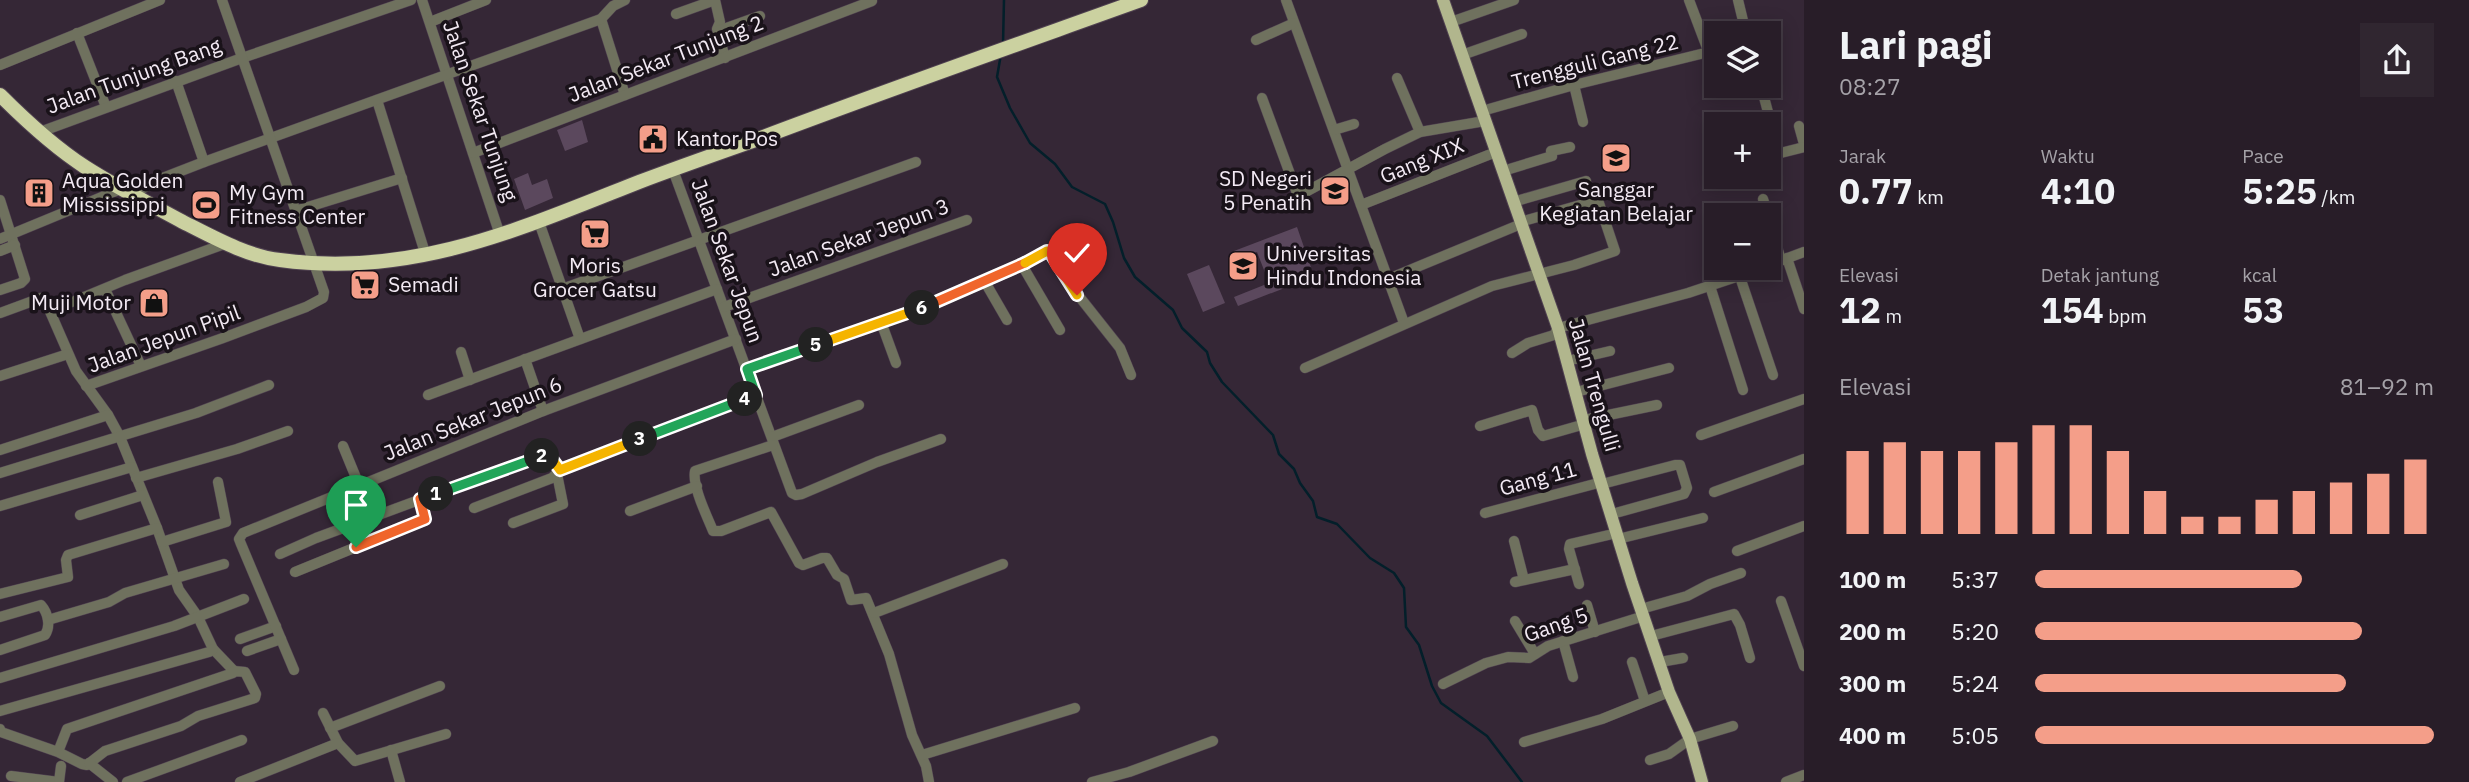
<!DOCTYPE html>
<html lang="id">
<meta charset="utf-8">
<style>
body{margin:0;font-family:"IBM Plex Sans",sans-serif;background:#302630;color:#f1f3f6;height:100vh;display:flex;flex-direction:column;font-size:26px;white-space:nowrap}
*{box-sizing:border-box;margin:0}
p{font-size:23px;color:#a5a2a8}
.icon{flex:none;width:38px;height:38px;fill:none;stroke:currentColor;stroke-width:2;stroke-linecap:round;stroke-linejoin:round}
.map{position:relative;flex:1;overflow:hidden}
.panel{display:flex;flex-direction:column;background:#281d28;width:665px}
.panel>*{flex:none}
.tools{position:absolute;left:1704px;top:21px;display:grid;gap:14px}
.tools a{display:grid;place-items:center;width:77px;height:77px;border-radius:0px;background:#281d28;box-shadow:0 4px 18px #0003,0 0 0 2px #443b45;font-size:35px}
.pin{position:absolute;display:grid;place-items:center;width:60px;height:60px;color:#fff;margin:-72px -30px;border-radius:50% 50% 50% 0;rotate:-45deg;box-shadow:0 0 7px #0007}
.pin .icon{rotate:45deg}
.km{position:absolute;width:35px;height:35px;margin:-18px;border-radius:50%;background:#222;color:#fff;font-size:19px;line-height:35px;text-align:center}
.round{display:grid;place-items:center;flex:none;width:74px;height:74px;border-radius:0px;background:#302630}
.overview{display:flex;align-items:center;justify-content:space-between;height:119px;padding:0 35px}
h1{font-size:38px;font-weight:700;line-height:52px}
.metrics{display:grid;grid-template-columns:repeat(3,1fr);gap:10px;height:119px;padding:7px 35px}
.metrics div{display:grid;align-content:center}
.metrics b{font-size:35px;font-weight:700}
.metrics small{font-size:19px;font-weight:400}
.metrics p{font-size:19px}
.chart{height:196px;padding:14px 35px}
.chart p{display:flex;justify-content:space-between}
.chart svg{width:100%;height:126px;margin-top:7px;stroke:#f49e89;stroke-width:6}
ul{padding:0 35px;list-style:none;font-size:23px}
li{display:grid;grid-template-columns:112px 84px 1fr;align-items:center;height:52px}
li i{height:18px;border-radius:9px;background:#f49e89}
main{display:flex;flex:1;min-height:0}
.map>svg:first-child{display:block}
.green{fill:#5b485d}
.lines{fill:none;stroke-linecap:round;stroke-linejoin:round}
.stream{stroke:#031f2a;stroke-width:2.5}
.minor-casing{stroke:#504251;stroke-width:11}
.major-casing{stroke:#504251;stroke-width:14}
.highway-casing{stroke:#504251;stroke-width:16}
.minor{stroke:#6f715e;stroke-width:10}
.major{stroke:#b1b68d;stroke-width:12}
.highway{stroke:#cbd1a0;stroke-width:14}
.split-1-casing{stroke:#fff;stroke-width:14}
.split-2-casing{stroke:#fff;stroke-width:14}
.split-3-casing{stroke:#fff;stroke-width:14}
.split-4-casing{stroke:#fff;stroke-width:14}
.split-5-casing{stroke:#fff;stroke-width:14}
.split-6-casing{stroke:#fff;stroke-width:14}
.split-7-casing{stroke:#fff;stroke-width:14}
.split-8-casing{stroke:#fff;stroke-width:14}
.split-1{stroke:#f0652b;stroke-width:9}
.split-2{stroke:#22a559;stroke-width:9}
.split-3{stroke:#f5b400;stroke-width:9}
.split-4{stroke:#22a559;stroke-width:9}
.split-5{stroke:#22a559;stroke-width:9}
.split-6{stroke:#f5b400;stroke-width:9}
.split-7{stroke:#f0652b;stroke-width:9}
.split-8{stroke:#f5b400;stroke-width:9}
.labels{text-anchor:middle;stroke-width:7;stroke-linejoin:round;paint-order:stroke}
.street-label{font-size:21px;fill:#f3eaf4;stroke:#191219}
.poi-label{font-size:21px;fill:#f3eaf4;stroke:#191219;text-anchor:start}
</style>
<main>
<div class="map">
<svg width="1804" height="782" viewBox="0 0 1804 782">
<rect width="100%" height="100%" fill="#352736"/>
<g class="green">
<polygon points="582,120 588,142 565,151 557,130"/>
<polygon points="528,173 532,185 547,179 553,198 525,210 514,179"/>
<polygon points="1297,227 1313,273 1313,277 1238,306 1234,297 1269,283 1257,252 1238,259 1234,251"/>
<polygon points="1209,265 1225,303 1203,312 1187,274"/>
</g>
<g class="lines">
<g class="stream">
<polyline points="1003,44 1004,0"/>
<polyline points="1001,54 997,77 1010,108 1030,143 1055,164 1072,187 1105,204 1113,222 1124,258 1135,277 1173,310 1182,328 1207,352 1210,363 1222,382 1273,435 1279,454 1294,469 1300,483 1313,501 1317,517 1337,524 1370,558 1394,573 1404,588 1406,627 1419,645 1432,686 1441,703 1487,736 1522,782"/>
</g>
<g class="minor-casing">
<g id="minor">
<polyline points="422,0 500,235"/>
<polyline points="1286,0 1404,323"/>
<polyline points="1689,0 1709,53"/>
<polyline points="1738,0 1746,33"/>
<polyline points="676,14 715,0 720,22 717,29 725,58"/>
<polyline points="601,19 625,95"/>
<polyline points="430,22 486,0"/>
<polyline points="1451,22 1514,0"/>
<polyline points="718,31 760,16"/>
<polyline points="77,33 106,107"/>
<polyline points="1256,40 1294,23"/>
<polyline points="1462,55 1522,34"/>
<polyline points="0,65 160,0"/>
<polyline points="1397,78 1420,132"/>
<polyline points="176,81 204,162"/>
<polyline points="1574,85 1583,122"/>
<polyline points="1761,86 1779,153"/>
<polyline points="1262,98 1297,193 1300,195 1385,149 1420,132 1485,121"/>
<polyline points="377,100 426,256"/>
<polyline points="1482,111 1574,85 1717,50"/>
<polyline points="1799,126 1804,144"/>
<polyline points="1334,130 1354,124"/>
<polyline points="40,132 242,58 411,0"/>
<polyline points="473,153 872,1"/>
<polyline points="1769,156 1804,147"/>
<polyline points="673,170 792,493 796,495 802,494 877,462 941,439"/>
<polyline points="1503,171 1552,156 1551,151 1570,147"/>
<polyline points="132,195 155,181 204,162 601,19 613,6 625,0"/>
<polyline points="1763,199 1768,215"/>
<polyline points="0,200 25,279 21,283 0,290"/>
<polyline points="1513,202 1586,181"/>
<polyline points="1361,205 1496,152"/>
<polyline points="295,211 402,178"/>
<polyline points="1769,221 1781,260"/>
<polyline points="539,222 580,339"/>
<polyline points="0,239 121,189"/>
<polyline points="0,251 15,245"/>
<polyline points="1787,258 1804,309"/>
<polyline points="1022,265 1060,330"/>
<polyline points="1769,265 1804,252"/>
<polyline points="1740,277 1773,375"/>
<polyline points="1388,279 1521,224"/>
<polyline points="985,282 1007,320"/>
<polyline points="1710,286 1743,390"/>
<polyline points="105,289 141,366"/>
<polyline points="562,289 916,162"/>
<polyline points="724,307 967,220"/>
<polyline points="50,311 125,280 227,243"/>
<polyline points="0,313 41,298 45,300 76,371 108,415 120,437 157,528 179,590 198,617 213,649 234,671"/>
<polyline points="881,322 896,363"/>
<polyline points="461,352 470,380"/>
<polyline points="1512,353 1528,343 1554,335 1558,328 1688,293 1763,268"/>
<polyline points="525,359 543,411"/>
<polyline points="1567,361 1610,351"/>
<polyline points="1305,368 1492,286 1574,265 1615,251 1598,200 1520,222"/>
<polyline points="747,369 942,300 1010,271 1047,251 1051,255 1078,295 1120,348 1131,375"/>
<polyline points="0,376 68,354"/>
<polyline points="86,386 223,338 306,307 323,298 324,292 222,0"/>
<polyline points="1576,392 1669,368"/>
<polyline points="428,395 717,289"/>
<polyline points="1584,420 1657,405"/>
<polyline points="1480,426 1532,410 1538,430 1543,436 1585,424"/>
<polyline points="1701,435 1804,399"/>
<polyline points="772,437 859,405"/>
<path d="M773,445L695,471C692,486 707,516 713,531H721L771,512L799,563L803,565L822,558H827L837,575L844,579L851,600L866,598L889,654L912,735L926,766L929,782"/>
<polyline points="343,446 359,485"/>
<polyline points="0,450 108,415"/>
<polyline points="0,473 196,413 269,385"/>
<polyline points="136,478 237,449 288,431"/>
<polyline points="1602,484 1675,465 1680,465 1687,488 1684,494 1612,514"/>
<polyline points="1714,492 1804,459"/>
<polyline points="0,506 132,467"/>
<polyline points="474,508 552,478 560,470 756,395"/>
<polyline points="630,511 697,486"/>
<polyline points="1485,513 1602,482"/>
<polyline points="80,515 143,495"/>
<polyline points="513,523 563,504 557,474"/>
<polyline points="1618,539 1703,518"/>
<polyline points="1514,541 1524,580"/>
<polyline points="162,542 226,522 218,482"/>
<polyline points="1737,551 1804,526"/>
<polyline points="280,554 316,538 530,459 549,455 560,470"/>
<polyline points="295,572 425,519 420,499"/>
<polyline points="1515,582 1575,569"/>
<polyline points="1579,584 1569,549 1570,544 1617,533"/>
<polyline points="0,594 68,577 66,560 68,555 157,528"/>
<polyline points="1781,601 1804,666"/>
<polyline points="1587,605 1595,632"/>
<polyline points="1641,609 1687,596 1710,584 1741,573"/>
<polyline points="874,613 1003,564"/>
<path d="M0,617L41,605C48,613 51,626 45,635L0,650"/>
<polyline points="48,620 109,602 125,593 224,564"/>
<polyline points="1515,621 1535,654"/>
<polyline points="1651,636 1734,614 1740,625 1750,658"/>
<polyline points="240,639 276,626"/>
<polyline points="1563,641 1573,677"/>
<polyline points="247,651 281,639"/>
<polyline points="1632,662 1645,701"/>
<polyline points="1660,662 1683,658"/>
<polyline points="294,670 241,544 239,539 243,533 543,411 736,339"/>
<polyline points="0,678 174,626 244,599"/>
<polyline points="1443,684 1486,663 1508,657 1529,658 1548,646 1644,616"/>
<polyline points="0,711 209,652 213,649"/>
<polyline points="323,713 338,743 355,761 446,734"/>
<polyline points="330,728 440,686"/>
<polyline points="0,729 1,732 58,752 82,764 87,765 105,751 181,726 198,716 255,698 256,694 245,672 234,671 233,673 67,729 58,752"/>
<polyline points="1524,742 1602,719 1669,692"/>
<polyline points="391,750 400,782"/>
<polyline points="922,755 1075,708"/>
<polyline points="1650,760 1669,754 1690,739 1733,726"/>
<polyline points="89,763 113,782"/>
<polyline points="11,776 59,782"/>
<polyline points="59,782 61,766"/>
<polyline points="127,782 242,740"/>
<polyline points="240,782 338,743"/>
<polyline points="1092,782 1129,772 1213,741"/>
<polyline points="1786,782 1804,775"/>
</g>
</g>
<g class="major-casing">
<polyline id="major" points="1443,0 1558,328 1592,454 1632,583 1669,692 1690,739 1702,782"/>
</g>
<g class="highway-casing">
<path id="highway" d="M0,95C26,121 54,147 85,167C116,187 150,204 183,222C213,237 246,256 280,260C412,278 520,229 639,182C676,168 713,155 750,142C879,93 1010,47 1141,0"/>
</g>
<use href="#minor" class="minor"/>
<use href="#major" class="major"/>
<use href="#highway" class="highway"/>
</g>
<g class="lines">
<g class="split-1-casing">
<polyline id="split-1" points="356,547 425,519 420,499 436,494"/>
</g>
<g class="split-2-casing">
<polyline id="split-2" points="436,494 542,456"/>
</g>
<g class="split-3-casing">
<polyline id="split-3" points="542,456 549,455 560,470 640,439"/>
</g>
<g class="split-4-casing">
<polyline id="split-4" points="640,439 745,399"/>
</g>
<g class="split-5-casing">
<polyline id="split-5" points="745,399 756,395 747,369 816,345"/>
</g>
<g class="split-6-casing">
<polyline id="split-6" points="816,345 922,308"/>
</g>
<g class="split-7-casing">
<polyline id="split-7" points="922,308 1025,263"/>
</g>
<g class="split-8-casing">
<polyline id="split-8" points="1025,263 1047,251 1051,254 1077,295"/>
</g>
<use href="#split-1" class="split-1"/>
<use href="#split-2" class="split-2"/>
<use href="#split-3" class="split-3"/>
<use href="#split-4" class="split-4"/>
<use href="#split-5" class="split-5"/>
<use href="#split-6" class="split-6"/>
<use href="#split-7" class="split-7"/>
<use href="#split-8" class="split-8"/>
</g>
<defs>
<g id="civic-square" transform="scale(1.575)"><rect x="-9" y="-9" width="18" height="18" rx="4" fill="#f49e89" stroke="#191219"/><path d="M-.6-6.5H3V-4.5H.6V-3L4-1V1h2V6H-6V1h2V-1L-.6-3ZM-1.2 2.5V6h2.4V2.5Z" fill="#111"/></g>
<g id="school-square" transform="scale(1.575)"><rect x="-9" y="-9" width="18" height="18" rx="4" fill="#f49e89" stroke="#191219"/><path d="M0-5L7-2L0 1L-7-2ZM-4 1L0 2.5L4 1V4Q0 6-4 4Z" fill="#111"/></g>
<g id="building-square" transform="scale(1.575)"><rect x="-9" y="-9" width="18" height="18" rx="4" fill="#f49e89" stroke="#191219"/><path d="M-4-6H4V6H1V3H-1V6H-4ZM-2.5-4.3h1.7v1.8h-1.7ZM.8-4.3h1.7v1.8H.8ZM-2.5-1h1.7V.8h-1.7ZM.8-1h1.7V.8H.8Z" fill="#111"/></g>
<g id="stadium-square" transform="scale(1.575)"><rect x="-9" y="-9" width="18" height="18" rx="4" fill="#f49e89" stroke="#191219"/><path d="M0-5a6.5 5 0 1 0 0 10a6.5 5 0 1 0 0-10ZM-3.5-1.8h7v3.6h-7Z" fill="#111"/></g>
<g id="supermarket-square" transform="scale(1.575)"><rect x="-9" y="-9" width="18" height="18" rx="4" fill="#f49e89" stroke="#191219"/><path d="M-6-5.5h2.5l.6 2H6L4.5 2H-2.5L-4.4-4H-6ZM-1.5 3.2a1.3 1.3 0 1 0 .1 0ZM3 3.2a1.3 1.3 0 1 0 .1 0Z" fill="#111"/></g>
<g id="university-square" transform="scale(1.575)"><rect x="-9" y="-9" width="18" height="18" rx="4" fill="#f49e89" stroke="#191219"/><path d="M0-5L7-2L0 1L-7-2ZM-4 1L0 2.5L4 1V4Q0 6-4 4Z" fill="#111"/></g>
<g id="shop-square" transform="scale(1.575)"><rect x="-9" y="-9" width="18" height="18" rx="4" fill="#f49e89" stroke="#191219"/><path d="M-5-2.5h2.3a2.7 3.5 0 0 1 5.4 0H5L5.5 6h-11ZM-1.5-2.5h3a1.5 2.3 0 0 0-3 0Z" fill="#111"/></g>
</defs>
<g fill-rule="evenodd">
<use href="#civic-square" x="653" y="139"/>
<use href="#school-square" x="1616" y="158"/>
<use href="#school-square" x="1335" y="191"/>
<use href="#building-square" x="39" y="193"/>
<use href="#stadium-square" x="206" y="205"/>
<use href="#supermarket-square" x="595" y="234"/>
<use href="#university-square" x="1243" y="266"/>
<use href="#supermarket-square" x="365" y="285"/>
<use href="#shop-square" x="154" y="303"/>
</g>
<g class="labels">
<g class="street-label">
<text transform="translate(666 59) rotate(-21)" y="7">Jalan Sekar Tunjung 2</text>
<text transform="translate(1595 62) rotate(-14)" y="7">Trengguli Gang 22</text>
<text transform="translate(134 76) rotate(-20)" y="7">Jalan Tunjung Bang</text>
<text transform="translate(480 111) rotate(71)" y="7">Jalan Sekar Tunjung</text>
<text transform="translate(1422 161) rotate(-22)" y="7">Gang XIX</text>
<text transform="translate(859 238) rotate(-20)" y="7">Jalan Sekar Jepun 3</text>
<text transform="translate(727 261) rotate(70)" y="7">Jalan Sekar Jepun</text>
<text transform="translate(164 339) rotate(-20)" y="7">Jalan Jepun Pipil</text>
<text transform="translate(1594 385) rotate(74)" y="7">Jalan Trengulli</text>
<text transform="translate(473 419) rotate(-22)" y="7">Jalan Sekar Jepun 6</text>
<text transform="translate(1538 479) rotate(-15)" y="7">Gang 11</text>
<text transform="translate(1556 625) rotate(-19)" y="7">Gang 5</text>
</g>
<g class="poi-label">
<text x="676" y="146">Kantor Pos</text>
<text x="1312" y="186" text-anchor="end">SD Negeri<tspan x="1312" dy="24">5 Penatih</tspan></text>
<text x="62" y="188">Aqua Golden<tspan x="62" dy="24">Mississippi</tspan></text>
<text x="1616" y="197" text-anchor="middle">Sanggar<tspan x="1616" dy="24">Kegiatan Belajar</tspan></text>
<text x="229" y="200">My Gym<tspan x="229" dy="24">Fitness Center</tspan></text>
<text x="1266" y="261">Universitas<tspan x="1266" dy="24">Hindu Indonesia</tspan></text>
<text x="595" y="273" text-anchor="middle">Moris<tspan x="595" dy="24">Grocer Gatsu</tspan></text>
<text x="388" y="292">Semadi</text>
<text x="131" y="310" text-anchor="end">Muji Motor</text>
</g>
</g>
</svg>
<div class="tools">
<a><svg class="icon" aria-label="layers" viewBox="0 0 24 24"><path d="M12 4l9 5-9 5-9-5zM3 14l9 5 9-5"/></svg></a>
<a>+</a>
<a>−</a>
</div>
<div class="pin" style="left:356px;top:547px;background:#1e9e55"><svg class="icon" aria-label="arrive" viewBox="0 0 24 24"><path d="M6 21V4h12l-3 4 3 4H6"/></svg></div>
<div class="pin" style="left:1077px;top:295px;background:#d93025"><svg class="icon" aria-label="check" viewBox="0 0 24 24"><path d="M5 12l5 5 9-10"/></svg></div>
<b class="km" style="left:436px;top:494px">1</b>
<b class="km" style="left:542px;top:456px">2</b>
<b class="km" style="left:640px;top:439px">3</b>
<b class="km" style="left:745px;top:399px">4</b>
<b class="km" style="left:816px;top:345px">5</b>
<b class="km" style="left:922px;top:308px">6</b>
</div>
<section class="panel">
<div class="overview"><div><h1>Lari pagi</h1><p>08:27</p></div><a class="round"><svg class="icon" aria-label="share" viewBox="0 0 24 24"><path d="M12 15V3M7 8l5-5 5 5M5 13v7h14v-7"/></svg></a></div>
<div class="metrics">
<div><p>Jarak</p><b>0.77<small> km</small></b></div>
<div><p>Waktu</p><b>4:10</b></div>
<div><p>Pace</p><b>5:25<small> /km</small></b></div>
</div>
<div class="metrics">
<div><p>Elevasi</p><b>12<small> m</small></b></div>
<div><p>Detak jantung</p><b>154<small> bpm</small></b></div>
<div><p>kcal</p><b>53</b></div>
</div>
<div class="chart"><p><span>Elevasi</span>81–92 m</p>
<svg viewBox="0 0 160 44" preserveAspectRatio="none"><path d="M5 44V15M15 44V12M25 44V15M35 44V15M45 44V12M55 44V6M65 44V6M75 44V15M85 44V29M95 44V38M105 44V38M115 44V32M125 44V29M135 44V26M145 44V23M155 44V18"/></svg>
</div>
<ul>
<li><b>100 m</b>5:37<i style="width:67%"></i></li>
<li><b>200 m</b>5:20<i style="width:82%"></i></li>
<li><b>300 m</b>5:24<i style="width:78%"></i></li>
<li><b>400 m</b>5:05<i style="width:100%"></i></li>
</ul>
</section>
</main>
